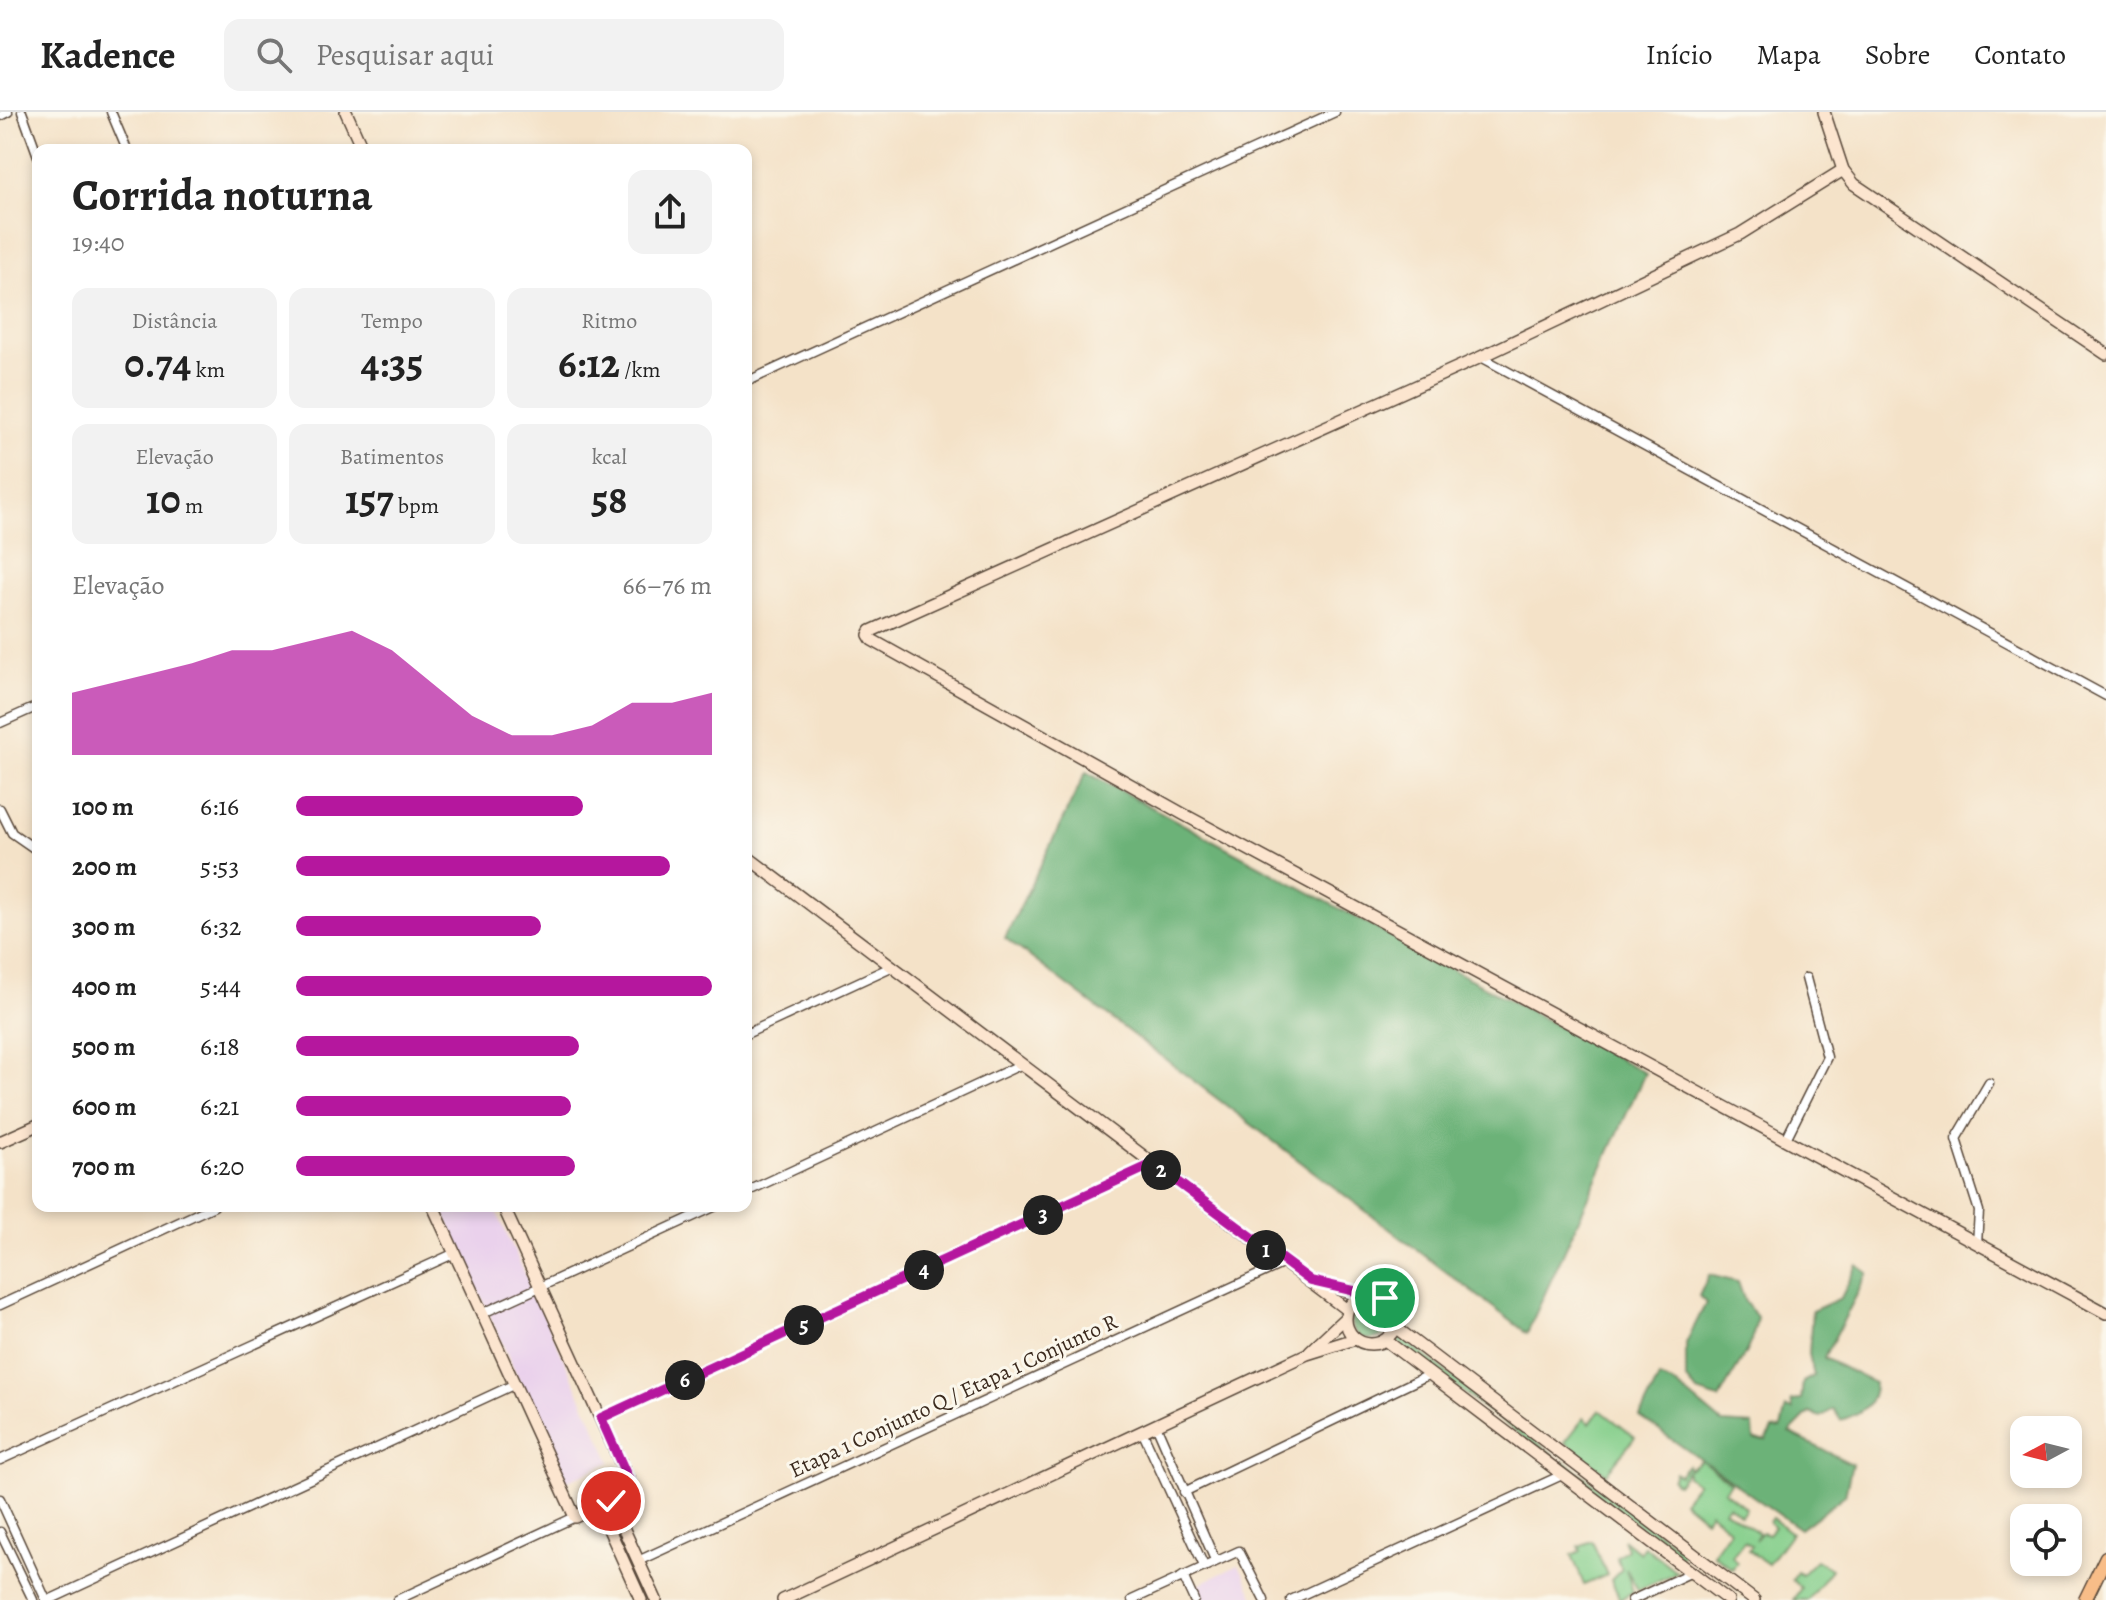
<!DOCTYPE html>
<html lang="pt">
<meta charset="utf-8">
<style>
body{margin:0;font-family:Alegreya,serif;background:#f2f2f2;color:#222;height:100vh;display:flex;flex-direction:column;font-size:30px;white-space:nowrap}
*{box-sizing:border-box;margin:0}
p{font-size:26px;color:#767676}
.icon{flex:none;width:44px;height:44px;fill:none;stroke:currentColor;stroke-width:2;stroke-linecap:round;stroke-linejoin:round}
.map{position:relative;flex:1;overflow:hidden}
.side{position:absolute;left:32px;top:32px;width:720px;height:1068px;display:flex;flex-direction:column;background:#fff;border-radius:16px;box-shadow:0 4px 12px #0003}
.side>*{flex:none}
.needle{width:52px;rotate:263deg}
.fabs{position:absolute;left:2010px;top:1304px;display:grid;gap:16px}
.fabs a{display:grid;place-items:center;width:72px;height:72px;border-radius:16px;background:#fff;box-shadow:0 4px 12px #0003;font-size:40px}
.pin{position:absolute;display:grid;place-items:center;width:68px;height:68px;color:#fff;margin:-34px;border:4px solid #fff;border-radius:50%;box-shadow:0 2px 8px #0007}
.km{position:absolute;width:40px;height:40px;margin:-20px;border-radius:50%;background:#222;color:#fff;font-size:22px;line-height:40px;text-align:center}
.round{display:grid;place-items:center;flex:none;width:84px;height:84px;border-radius:16px;background:#f2f2f2}
.head{display:flex;align-items:center;justify-content:space-between;height:136px;padding:0 40px}
h1{font-size:44px;font-weight:600;line-height:60px}
.figures{display:grid;grid-template-columns:repeat(3,1fr);gap:12px;height:136px;padding:8px 40px}
.figures div{display:grid;align-content:center;border-radius:16px;background:#f2f2f2;text-align:center}
.figures b{font-size:40px;font-weight:600}
.figures small{font-size:22px;font-weight:400}
.figures p{font-size:22px}
.chart{height:224px;padding:16px 40px}
.chart p{display:flex;justify-content:space-between}
.chart svg{width:100%;height:144px;margin-top:8px;fill:#b5179e;opacity:.7}
ul{padding:0 40px;list-style:none;font-size:26px}
li{display:grid;grid-template-columns:128px 96px 1fr;align-items:center;height:60px}
li i{height:20px;border-radius:10px;background:#b5179e}
header{display:flex;align-items:center;gap:48px;box-sizing:border-box;height:112px;padding:0 40px;background:#fff;border-bottom:2px solid #e0e0e0}
header strong{font-size:38px}
nav{display:flex;gap:44px;margin-inline-start:auto;font-size:28px}
.search{width:560px;height:72px;background:#f2f2f2;display:flex;align-items:center;gap:20px;box-sizing:border-box;padding:0 28px;border-radius:16px;color:#767676;font-size:30px}
.map>svg:first-child{display:block}
.built{fill:#ead1ec}
.green{fill:#86cf8c;stroke:#607c55;stroke-width:2}
.forest{fill:#6cb278;stroke:#546e4b;stroke-width:2}
.lines{fill:none;stroke-linecap:round;stroke-linejoin:round}
.street-casing{stroke:#574638;stroke-width:11}
.secondary-casing{stroke:#574638;stroke-width:14}
.primary-casing{stroke:#574638;stroke-width:15}
.street{stroke:#fff;stroke-width:8}
.secondary{stroke:#fce5cf;stroke-width:11}
.primary{stroke:#f8bd88;stroke-width:12}
.route-casing{stroke:#fff;stroke-width:16}
.route{stroke:#b5179e;stroke-width:10}
.labels{text-anchor:middle;stroke-width:6;stroke-linejoin:round;paint-order:stroke}
.street-label{font-size:22px;fill:#3b2a1e;stroke:#fbf7ec}
</style>
<header>
<strong>Kadence</strong>
<div class="search"><svg class="icon" aria-label="search" viewBox="0 0 24 24"><circle cx="10" cy="10" r="6"/><path d="M15 15l6 6"/></svg>Pesquisar aqui</div>
<nav><a>Início</a><a>Mapa</a><a>Sobre</a><a>Contato</a></nav>
</header>
<div class="map">
<svg width="2106" height="1488" viewBox="0 0 2106 1488">
<rect width="100%" height="100%" fill="#fbf7ec"/>
<filter id="ink" filterUnits="userSpaceOnUse"><feTurbulence type="fractalNoise" baseFrequency=".0125" numOctaves="2"/><feDisplacementMap in="SourceGraphic" scale="16" xChannelSelector="R" yChannelSelector="G"/><feConvolveMatrix kernelMatrix="1 2 1 2 8 2 1 2 1" color-interpolation-filters="sRGB"/></filter>
<filter id="wash" filterUnits="userSpaceOnUse"><feTurbulence type="fractalNoise" baseFrequency=".006" numOctaves="4" result="noise"/><feDisplacementMap in="SourceGraphic" scale="32" xChannelSelector="R" yChannelSelector="G"/><feGaussianBlur stdDeviation="1.8" result="paint"/><feColorMatrix in="noise" values="0 0 0 0 0 0 0 0 0 0 0 0 0 0 0 0 0 1.4 0 .05"/><feComposite in="paint" operator="in"/></filter>
<g filter="url(#wash)">
<rect width="100%" height="100%" fill="#f4e2c8"/>
<g class="built">
<polygon points="441,1094 494,1094 611,1350 564,1370"/>
<polygon points="1239,1453 1256,1488 1203,1488 1197,1473"/>
</g>
<g class="green">
<circle cx="1371" cy="1207" r="20"/>
<polygon points="1398,1223 1554,1343 1552,1347 1394,1228"/>
<polygon points="1600,1298 1635,1325 1606,1362 1565,1330 1584,1306 1590,1311"/>
<polygon points="1701,1348 1730,1370 1724,1379 1746,1396 1741,1403 1728,1393 1724,1398 1759,1421 1755,1428 1762,1420 1768,1422 1774,1415 1769,1410 1772,1406 1791,1421 1768,1452 1748,1438 1751,1434 1744,1429 1732,1444 1737,1451 1732,1457 1713,1442 1730,1418 1710,1400 1705,1407 1683,1389 1697,1371 1687,1364 1687,1359 1677,1372 1672,1367 1675,1360 1679,1363 1688,1353 1689,1357"/>
<polygon points="1564,1349 1684,1440 1680,1445 1560,1354"/>
<polygon points="1623,1427 1640,1441 1644,1434 1677,1460 1638,1478 1626,1457 1633,1480 1620,1487 1611,1468 1622,1457 1616,1445 1627,1437"/>
<polygon points="1592,1429 1607,1463 1584,1473 1572,1443 1581,1439 1579,1434"/>
<polygon points="1816,1448 1831,1457 1808,1488 1793,1488 1801,1476 1792,1468 1797,1460 1801,1463"/>
</g>
<g class="forest">
<polygon points="1086,660 1645,961 1527,1221 1005,826"/>
<path d="M1857,1153L1868,1161L1824,1246L1874,1271C1874,1294 1860,1302 1841,1308L1833,1297L1821,1305L1809,1301L1789,1321L1852,1352L1845,1383L1800,1417L1640,1305L1659,1266L1677,1273L1722,1311L1753,1313L1754,1328H1766L1772,1317L1781,1316L1786,1296L1793,1298L1791,1289L1801,1288L1803,1270L1814,1264L1809,1242L1812,1199L1841,1186Z"/>
<path d="M1709,1163L1738,1170L1745,1190L1757,1205C1753,1237 1734,1258 1719,1287L1697,1280L1686,1267V1231L1706,1191L1699,1184Z"/>
</g>
</g>
<g filter="url(#ink)">
<g class="lines">
<g class="street-casing">
<g id="street">
<polyline points="22,0 38,44"/>
<polyline points="111,0 127,38"/>
<polyline points="0,4 8,0"/>
<polyline points="1481,245 2106,584"/>
<polyline points="746,270 1335,0"/>
<polyline points="0,611 38,594"/>
<polyline points="0,697 12,721 38,739"/>
<polyline points="746,922 891,855"/>
<polyline points="1786,1027 1827,945 1806,866"/>
<polyline points="746,1080 1020,953"/>
<polyline points="1977,1132 1979,1099 1956,1027 1989,971"/>
<polyline points="0,1193 214,1094"/>
<polyline points="481,1202 716,1094"/>
<polyline points="601,1306 1153,1052"/>
<polyline points="1156,1313 1215,1448"/>
<polyline points="1142,1319 1204,1454"/>
<polyline points="0,1348 453,1142"/>
<polyline points="1184,1380 1430,1262"/>
<polyline points="0,1387 46,1488"/>
<polyline points="0,1420 33,1488"/>
<polyline points="638,1449 1284,1151"/>
<polyline points="1183,1464 1194,1488"/>
<polyline points="49,1488 513,1273"/>
<polyline points="397,1488 575,1405"/>
<polyline points="1132,1488 1239,1439 1264,1488"/>
<polyline points="1291,1488 1562,1363"/>
<polyline points="1632,1488 1692,1460"/>
</g>
</g>
<g class="secondary-casing">
<g id="secondary">
<polyline points="346,0 363,38"/>
<polyline points="1824,0 1843,58 1854,72 2106,242"/>
<polyline points="1843,58 1740,122 1481,245 871,519 869,523 872,528 1183,702 2106,1201"/>
<polyline points="746,744 1347,1198"/>
<polyline points="0,1030 38,1013"/>
<polyline points="433,1094 575,1405 629,1378 630,1371 503,1094"/>
<polyline points="1315,1170 1361,1183"/>
<circle cx="1371" cy="1207" r="25"/>
<polyline points="1395,1215 1754,1488"/>
<polyline points="1385,1228 1728,1488"/>
<polyline points="1310,1239 1345,1206"/>
<polyline points="611,1389 656,1488"/>
<polyline points="599,1395 641,1488"/>
<polyline points="783,1488 1307,1242 1355,1227"/>
</g>
</g>
<g class="primary-casing">
<polyline id="primary" points="2085,1488 2106,1445"/>
</g>
<use href="#street" class="street"/>
<use href="#secondary" class="secondary"/>
<use href="#primary" class="primary"/>
</g>
</g>
<g class="lines" filter="url(#ink)">
<g class="route-casing">
<polyline id="route" points="611,1389 629,1378 630,1371 601,1306 1153,1052 1311,1169 1385,1186"/>
</g>
<use href="#route" class="route"/>
</g>
<g class="labels">
<g class="street-label">
<text transform="translate(953 1283) rotate(-25)" y="8">Etapa 1 Conjunto Q / Etapa 1 Conjunto R</text>
</g>
</g>
</svg>
<div class="fabs">
<a><svg class="needle" viewBox="-14 -14 28 28"><path d="M0-13l5 13h-10z" fill="#e53935"/><path d="M0 13l5-13h-10z" fill="#767676"/></svg></a>
<a><svg class="icon" aria-label="locate" viewBox="0 0 24 24"><circle cx="12" cy="12" r="6"/><path d="M12 2v4M12 18v4M2 12h4M18 12h4"/></svg></a>
</div>
<div class="pin" style="left:1385px;top:1186px;background:#1e9e55"><svg class="icon" aria-label="arrive" viewBox="0 0 24 24"><path d="M6 21V4h12l-3 4 3 4H6"/></svg></div>
<div class="pin" style="left:611px;top:1389px;background:#d93025"><svg class="icon" aria-label="check" viewBox="0 0 24 24"><path d="M5 12l5 5 9-10"/></svg></div>
<b class="km" style="left:1266px;top:1138px">1</b>
<b class="km" style="left:1161px;top:1058px">2</b>
<b class="km" style="left:1043px;top:1103px">3</b>
<b class="km" style="left:924px;top:1158px">4</b>
<b class="km" style="left:804px;top:1213px">5</b>
<b class="km" style="left:685px;top:1268px">6</b>
<section class="side">
<div class="head"><div><h1>Corrida noturna</h1><p>19:40</p></div><a class="round"><svg class="icon" aria-label="share" viewBox="0 0 24 24"><path d="M12 15V3M7 8l5-5 5 5M5 13v7h14v-7"/></svg></a></div>
<div class="figures">
<div><p>Distância</p><b>0.74<small> km</small></b></div>
<div><p>Tempo</p><b>4:35</b></div>
<div><p>Ritmo</p><b>6:12<small> /km</small></b></div>
</div>
<div class="figures">
<div><p>Elevação</p><b>10<small> m</small></b></div>
<div><p>Batimentos</p><b>157<small> bpm</small></b></div>
<div><p>kcal</p><b>58</b></div>
</div>
<div class="chart"><p><span>Elevação</span>66–76 m</p>
<svg viewBox="0 0 160 44" preserveAspectRatio="none"><path d="M0 44V25L10 22L20 19L30 16L40 12L50 12L60 9L70 6L80 12L90 22L100 32L110 38L120 38L130 35L140 28L150 28L160 25V44z"/></svg>
</div>
<ul>
<li><b>100 m</b>6:16<i style="width:69%"></i></li>
<li><b>200 m</b>5:53<i style="width:90%"></i></li>
<li><b>300 m</b>6:32<i style="width:59%"></i></li>
<li><b>400 m</b>5:44<i style="width:100%"></i></li>
<li><b>500 m</b>6:18<i style="width:68%"></i></li>
<li><b>600 m</b>6:21<i style="width:66%"></i></li>
<li><b>700 m</b>6:20<i style="width:67%"></i></li>
</ul>
</section>
</div>
